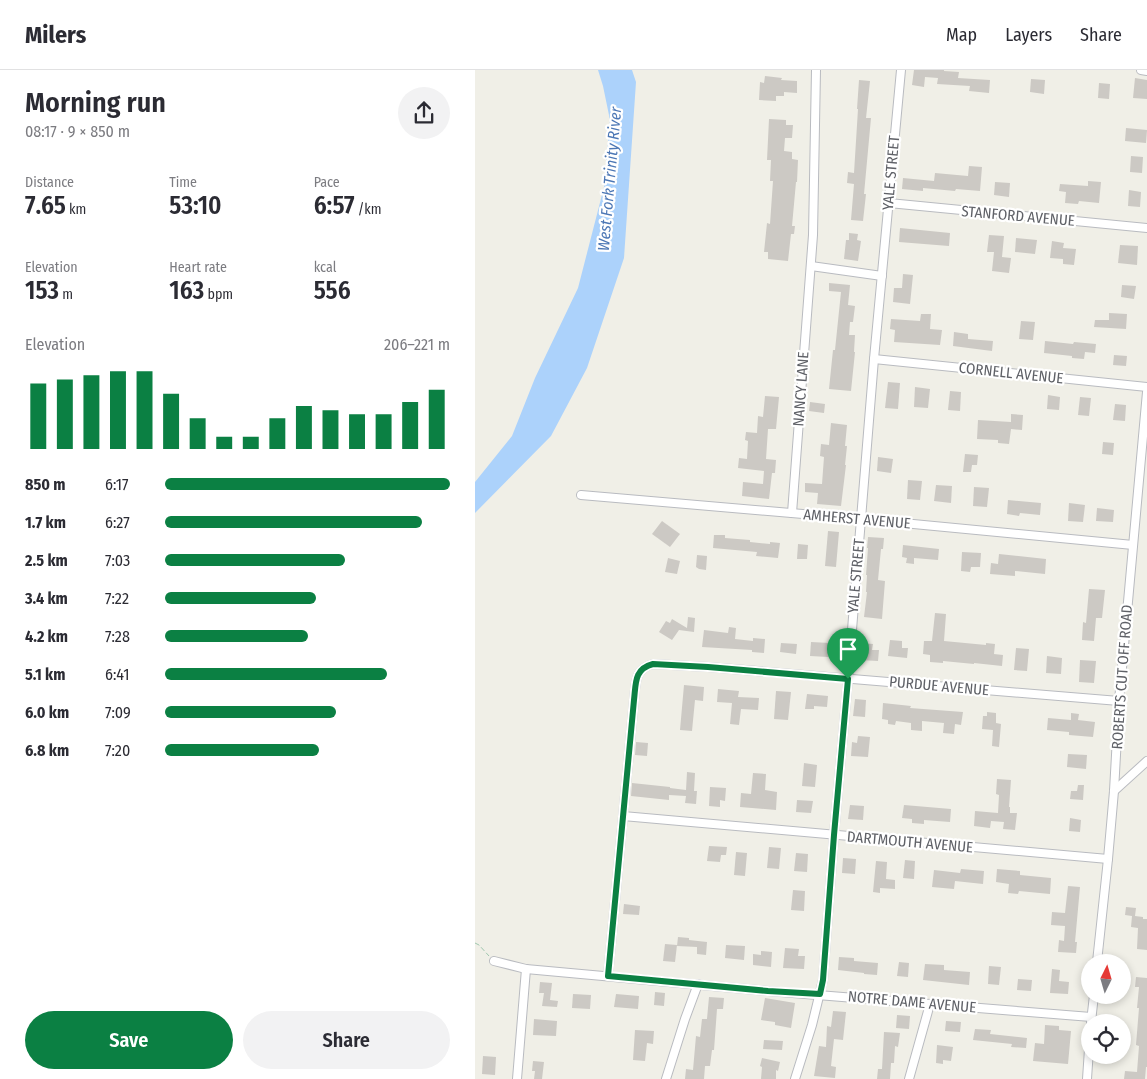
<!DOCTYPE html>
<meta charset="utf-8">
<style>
body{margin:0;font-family:"Fira Sans Condensed",sans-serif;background:#f2f2f3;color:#2b2b33;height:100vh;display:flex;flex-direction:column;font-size:19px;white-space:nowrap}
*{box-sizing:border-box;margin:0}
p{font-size:16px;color:#7c7c81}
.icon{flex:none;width:28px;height:28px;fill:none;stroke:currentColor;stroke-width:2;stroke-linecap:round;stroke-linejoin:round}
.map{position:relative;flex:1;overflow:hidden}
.drawer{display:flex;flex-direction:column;background:#fff;width:475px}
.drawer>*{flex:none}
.needle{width:32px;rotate:5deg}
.controls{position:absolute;left:606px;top:884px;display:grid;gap:10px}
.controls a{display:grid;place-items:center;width:50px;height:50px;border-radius:50%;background:#fff;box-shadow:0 2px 8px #0003;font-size:25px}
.pin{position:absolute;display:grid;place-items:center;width:42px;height:42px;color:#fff;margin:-51px -21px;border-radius:50% 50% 50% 0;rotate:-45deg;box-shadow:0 0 5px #0007}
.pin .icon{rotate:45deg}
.round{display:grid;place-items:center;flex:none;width:52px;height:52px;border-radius:26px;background:#f2f2f3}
.headline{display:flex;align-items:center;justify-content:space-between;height:85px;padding:0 25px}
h1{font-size:28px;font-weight:600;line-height:38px}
.stats{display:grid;grid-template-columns:repeat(3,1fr);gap:8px;height:85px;padding:5px 25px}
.stats div{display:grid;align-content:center}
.stats b{font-size:25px;font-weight:600}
.stats small{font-size:14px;font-weight:400}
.stats p{font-size:14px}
.chart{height:140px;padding:10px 25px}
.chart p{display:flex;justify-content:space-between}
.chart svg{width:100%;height:90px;margin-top:5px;stroke:#0b8043;stroke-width:6}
.action{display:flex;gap:10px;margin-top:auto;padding:10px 25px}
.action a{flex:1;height:58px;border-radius:30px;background:#0b8043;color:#fff;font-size:20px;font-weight:600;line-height:58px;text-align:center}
.action a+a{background:#f2f2f3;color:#2b2b33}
ul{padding:0 25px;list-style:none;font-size:16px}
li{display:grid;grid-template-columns:80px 60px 1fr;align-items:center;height:38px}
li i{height:12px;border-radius:6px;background:#0b8043}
header{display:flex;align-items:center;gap:30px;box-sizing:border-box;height:70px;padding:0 25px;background:#fff;border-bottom:1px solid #e1e1e2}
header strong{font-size:24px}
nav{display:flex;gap:28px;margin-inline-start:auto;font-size:18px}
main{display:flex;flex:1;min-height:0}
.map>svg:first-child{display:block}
.water{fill:#acd2fb}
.building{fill:#ccc9c4}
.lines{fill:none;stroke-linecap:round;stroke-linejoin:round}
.minor-casing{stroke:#b9bbc0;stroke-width:10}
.path{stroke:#9fc6ae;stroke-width:1;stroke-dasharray:5 2.5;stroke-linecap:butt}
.minor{stroke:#fff;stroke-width:8}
.route-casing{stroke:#fff;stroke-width:10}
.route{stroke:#0b8043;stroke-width:6}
.labels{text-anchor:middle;stroke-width:4.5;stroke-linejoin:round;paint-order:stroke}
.street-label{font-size:15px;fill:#5f6167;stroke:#fff}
.water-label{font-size:16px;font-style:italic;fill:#4c77b5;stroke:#fff}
</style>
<header>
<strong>Milers</strong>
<nav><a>Map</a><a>Layers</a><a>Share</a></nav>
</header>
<main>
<section class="drawer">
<div class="headline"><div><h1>Morning run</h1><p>08:17 · 9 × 850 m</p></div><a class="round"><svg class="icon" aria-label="share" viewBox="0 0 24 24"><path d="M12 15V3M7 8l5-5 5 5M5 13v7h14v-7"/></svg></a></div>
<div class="stats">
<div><p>Distance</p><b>7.65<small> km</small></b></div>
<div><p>Time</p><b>53:10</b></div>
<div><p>Pace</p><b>6:57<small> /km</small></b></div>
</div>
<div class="stats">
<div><p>Elevation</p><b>153<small> m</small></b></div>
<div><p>Heart rate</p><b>163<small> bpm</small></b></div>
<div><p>kcal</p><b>556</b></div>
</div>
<div class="chart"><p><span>Elevation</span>206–221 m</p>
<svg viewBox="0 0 160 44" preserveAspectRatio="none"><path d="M5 44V12M15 44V10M25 44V8M35 44V6M45 44V6M55 44V17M65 44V29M75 44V38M85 44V38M95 44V29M105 44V23M115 44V25M125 44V27M135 44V27M145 44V21M155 44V15"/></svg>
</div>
<ul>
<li><b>850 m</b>6:17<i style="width:100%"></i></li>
<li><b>1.7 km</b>6:27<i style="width:90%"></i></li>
<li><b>2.5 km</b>7:03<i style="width:63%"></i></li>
<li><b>3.4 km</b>7:22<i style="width:53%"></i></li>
<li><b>4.2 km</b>7:28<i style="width:50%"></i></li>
<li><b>5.1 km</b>6:41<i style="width:78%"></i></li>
<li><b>6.0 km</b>7:09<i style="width:60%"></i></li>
<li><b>6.8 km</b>7:20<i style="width:54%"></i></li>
</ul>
<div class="action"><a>Save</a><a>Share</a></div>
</section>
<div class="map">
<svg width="672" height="1009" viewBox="0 0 672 1009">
<rect width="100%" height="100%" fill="#f0efe7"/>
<polygon class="water" points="123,0 157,0 161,12 149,188 112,298 76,366 0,443 0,412 37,366 60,308 103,218 129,117 135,50 128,16"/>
<g class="building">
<polygon points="439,0 469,0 469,1 484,2 483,8 515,10 514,23 494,21 495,16 462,14 463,8 450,7 449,17 437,15"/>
<polygon points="290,6 307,8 306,10 322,11 322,23 309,22 309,26 301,26 301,31 284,30 285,12 289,13"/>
<polygon points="660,8 672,10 672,29 658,28"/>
<polygon points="556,9 570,10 569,24 555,22"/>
<polygon points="384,10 395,11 391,48 396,48 389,124 391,124 388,151 376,150 379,114 372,113 373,102 379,103 383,39 382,39"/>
<polygon points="624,13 635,14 634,29 623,28"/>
<polygon points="294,49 311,50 311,55 318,55 317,68 310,68 309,81 317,82 317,89 323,90 322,112 321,112 317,156 320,156 319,164 316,164 313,191 293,189 293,182 289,182 292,153 295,154 298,111 295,111 296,90 292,90"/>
<polygon points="651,58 672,60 671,73 650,71"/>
<polygon points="656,86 668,87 667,103 655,102"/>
<polygon points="494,96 507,97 505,121 481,119 480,121 448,118 448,121 427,119 428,108 459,111 460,103 493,106"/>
<polygon points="613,111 626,112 624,133 604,131 603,134 590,133 591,122 584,121 585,114 613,116"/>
<polygon points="520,112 535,113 534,127 519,125"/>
<polygon points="654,120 666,122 665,137 653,136"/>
<polygon points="425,158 475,163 474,176 424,172"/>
<polygon points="374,163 383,164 382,170 386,171 383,191 369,189 371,170 374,170"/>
<polygon points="514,165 529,166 527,187 536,188 534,203 517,201 519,182 512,182"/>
<polygon points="541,168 562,170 560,184 540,182"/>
<polygon points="577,171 589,173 588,178 601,179 599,195 588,194 588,189 575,188"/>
<polygon points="645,175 663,176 662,195 643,193"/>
<polygon points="428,204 438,205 435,234 418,232 419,218 427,218"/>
<polygon points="354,213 375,215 373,235 380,236 378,252 375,252 374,265 380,265 379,282 380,282 376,321 354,319 358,280 360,280 366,222 354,221"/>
<polygon points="647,215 661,216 659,229 646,227"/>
<polygon points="634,243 652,244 651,259 619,257 620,250 634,250"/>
<polygon points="446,244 456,244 455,259 467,260 465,275 419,272 420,260 415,259 416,249 445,251"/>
<polygon points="546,251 560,252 558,270 544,269"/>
<polygon points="479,262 493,264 493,269 518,271 517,281 478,276"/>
<polygon points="570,271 598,274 599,272 621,274 620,283 610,282 609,289 597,288 597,286 569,283"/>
<polygon points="639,285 652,286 651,296 638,295"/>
<polygon points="413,312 425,313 423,339 410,338"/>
<polygon points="440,317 455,319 453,338 439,337"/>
<polygon points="475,321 486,322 485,341 473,340"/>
<polygon points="573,325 585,327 584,340 572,339"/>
<polygon points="290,326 304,327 301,359 293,359 291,389 301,390 300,403 297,403 294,429 267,426 268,412 288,414 289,401 263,398 264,388 272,389 273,371 270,370 271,362 282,363 283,346 288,347"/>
<polygon points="605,327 616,328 614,346 603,345"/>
<polygon points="335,332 350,334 349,343 334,341"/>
<polygon points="640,334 651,335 650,351 638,350"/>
<polygon points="536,344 548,345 547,360 536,359 534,374 523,373 523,370 502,369 503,350 536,352"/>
<polygon points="356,353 372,355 370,376 372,376 370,395 371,395 366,436 342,434 343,423 330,422 330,413 347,414 349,387 345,386 346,374 354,375"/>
<polygon points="628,372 639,373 638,385 627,384"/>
<polygon points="490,384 503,385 502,395 497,395 496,402 488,402"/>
<polygon points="403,387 418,389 416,403 402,401"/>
<polygon points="433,410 447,411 445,430 432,429"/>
<polygon points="461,415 477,416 476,433 459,431"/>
<polygon points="499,417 514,418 512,437 498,436"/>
<polygon points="533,430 566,433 565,445 545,443 544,446 532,444"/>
<polygon points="594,433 610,435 608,452 593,451"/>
<polygon points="622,438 639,440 638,452 621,451"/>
<polygon points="187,451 205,464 195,477 177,464"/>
<polygon points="353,461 364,462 361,497 350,496"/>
<polygon points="239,465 250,465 250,468 275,470 275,472 295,474 295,472 305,473 303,488 281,486 282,482 238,478"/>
<polygon points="393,467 409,468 408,479 406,479 403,510 410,511 407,549 389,547 392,522 391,522 392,505 391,505 393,478 392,478"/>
<polygon points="323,474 333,475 332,489 322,489"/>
<polygon points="428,475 464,479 463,490 439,488 439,494 431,493 432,488 427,487"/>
<polygon points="487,482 506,483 505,497 496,497 495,502 486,501"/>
<polygon points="524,484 571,489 570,504 540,501 540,506 515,504 516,493 523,494"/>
<polygon points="222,485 232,486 231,500 224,499 221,497"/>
<polygon points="193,488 205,491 202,504 190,502"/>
<polygon points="614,519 630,520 627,548 621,548 619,571 607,570 608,552 611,553"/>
<polygon points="460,543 471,544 469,571 511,575 511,573 520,574 519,584 528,585 527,596 499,593 499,594 468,591 468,593 455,592 455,585 448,584 449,571 457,571"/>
<polygon points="213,547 220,548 219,562 204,560 197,570 184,562 191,551 195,553 197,549 212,558"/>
<polygon points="254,557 261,558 260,569 278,571 278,568 290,569 289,583 277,582 277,580 227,577 229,560 253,563"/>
<polygon points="415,570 427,571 427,578 433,578 432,588 413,586"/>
<polygon points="336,572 355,573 353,587 335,586"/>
<polygon points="306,573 322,574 321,584 305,582"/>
<polygon points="385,573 398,574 397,580 404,580 403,591 384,590"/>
<polygon points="541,578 554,579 552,601 539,600"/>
<polygon points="572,586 587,588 586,604 571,603"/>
<polygon points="605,590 621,591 619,613 604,612"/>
<polygon points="209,615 229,617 228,631 220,630 217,661 205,660"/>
<polygon points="243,619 264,621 263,627 284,628 283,640 266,639 264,655 255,654 257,633 242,632"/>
<polygon points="301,621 316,622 313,650 299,649"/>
<polygon points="332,624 353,626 352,637 339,636 339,639 330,639"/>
<polygon points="380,629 391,630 390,647 378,646"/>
<polygon points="408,633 436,636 435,638 488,642 486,655 480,654 479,664 468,663 469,653 447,651 447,661 436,660 436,653 421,651 420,655 413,654 413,650 407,649"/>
<polygon points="512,642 521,643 521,653 526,654 524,677 517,676 518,660 507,659 508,646 512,646"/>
<polygon points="596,643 604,644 603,650 620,652 618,667 594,665 594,662 572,660 573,648 596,650"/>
<polygon points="383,666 395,667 393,687 376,686 377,672 382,673"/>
<polygon points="161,672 173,673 172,686 160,685"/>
<polygon points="593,684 612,685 611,699 592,697"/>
<polygon points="329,693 342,695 340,717 327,716"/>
<polygon points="212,702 220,703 219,721 222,721 221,734 210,733 211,726 194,725 194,730 156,726 157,713 195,717 195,718 211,720"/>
<polygon points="278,703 291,704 290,720 302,722 301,740 265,737 266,723 276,724"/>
<polygon points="522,709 536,710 534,737 535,737 535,743 542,743 540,760 528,759 529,752 516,751 515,758 499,756 500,741 523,743 524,725 521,724"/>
<polygon points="603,715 609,715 608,730 595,729 596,721 602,721"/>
<polygon points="235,717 251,718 250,731 245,730 245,737 234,736"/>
<polygon points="322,730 338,731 336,743 321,742"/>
<polygon points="375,735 389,736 388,750 373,749"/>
<polygon points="429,735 476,739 475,752 449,750 449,754 437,753 437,749 427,748"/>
<polygon points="595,748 606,750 605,762 594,761"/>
<polygon points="234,776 252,777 251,785 246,785 245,792 232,791"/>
<polygon points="294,777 306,778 304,799 292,798"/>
<polygon points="261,782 272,783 270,806 259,805"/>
<polygon points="321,783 333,784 332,802 319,801"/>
<polygon points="368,788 381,789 380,804 367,803"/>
<polygon points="430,790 440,791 439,809 428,808"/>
<polygon points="401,791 412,792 411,809 420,810 420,819 405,818 405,823 398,822"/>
<polygon points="486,799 509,801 508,814 480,811 479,819 457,817 459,800 485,803"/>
<polygon points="522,799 545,801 545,805 576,808 575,824 544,821 543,824 533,823 534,814 521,812"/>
<polygon points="593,816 605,817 600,872 602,872 601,883 583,882 584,870 589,871 590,856 576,855 577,842 590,843"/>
<polygon points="318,820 330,821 329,841 316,840"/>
<polygon points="149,834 165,836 164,845 148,844"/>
<polygon points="651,837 661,838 660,846 668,847 668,849 672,849 672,880 662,879 663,858 656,857 657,846 650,845"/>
<polygon points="203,867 214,868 214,870 232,872 231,885 222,884 222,877 202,876"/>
<polygon points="190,874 202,875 200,892 188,891"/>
<polygon points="251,875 270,876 269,890 250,888"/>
<polygon points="310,878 324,879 323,886 330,886 329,899 308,898"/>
<polygon points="286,881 297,882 296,897 278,895 278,884 286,885"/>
<polygon points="364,887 379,888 379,891 403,893 402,905 389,904 389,903 363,900"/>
<polygon points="424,892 434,893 433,907 422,906"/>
<polygon points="450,894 469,895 469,900 495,902 494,915 448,910"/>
<polygon points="514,896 526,897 524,915 513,914"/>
<polygon points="577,899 585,900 584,911 594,912 593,924 575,923"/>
<polygon points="661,907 672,908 672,997 671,997 670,1009 649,1009 650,1001 662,1002 664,976 661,975 664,938 662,938 664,917 660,917"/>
<polygon points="543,909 557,910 556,921 542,920"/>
<polygon points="65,912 77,913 75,930 83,931 82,937 67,936 69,923 64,923"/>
<polygon points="180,922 190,923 189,936 179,935"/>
<polygon points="98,924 116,925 115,939 97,938"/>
<polygon points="141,924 164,926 163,939 139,937"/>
<polygon points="234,927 249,928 248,939 242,939 239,980 237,980 235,996 230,996 229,1009 210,1009 211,999 218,1000 221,966 225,967 227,949 232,949"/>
<polygon points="290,928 320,933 316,958 300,955 300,952 286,950"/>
<polygon points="358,941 371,942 368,970 359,969 356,996 361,997 360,1008 339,1006 344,976 351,977 352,956 356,957"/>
<polygon points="422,945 435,946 434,959 421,958"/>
<polygon points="59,949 82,951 81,966 58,965"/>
<polygon points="471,951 486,952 485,962 470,961"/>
<polygon points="570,955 584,956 584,960 596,961 593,994 558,991 560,973 569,974"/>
<polygon points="500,959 516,960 515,964 552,968 551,978 536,977 537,974 498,970"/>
<polygon points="160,960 179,961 178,974 172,973 170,991 158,990"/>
<polygon points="409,962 425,963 423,977 420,976 419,993 416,993 415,1009 402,1009 403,999 407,999"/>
<polygon points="289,970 308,971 307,980 288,979"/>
<polygon points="462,975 478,977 476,991 468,990 468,994 461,993"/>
<polygon points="8,986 21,987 20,1005 7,1004"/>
<polygon points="287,988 305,992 303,1001 301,1000 301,1009 286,1009 287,997 285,996"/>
<polygon points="58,991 69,992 67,1009 59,1009 60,1001 57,1001"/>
</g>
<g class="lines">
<g class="minor-casing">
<g id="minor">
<polyline points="666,0 672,1"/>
<polyline points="414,133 672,158"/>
<polyline points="336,196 407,206"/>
<polyline points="399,289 672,317"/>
<polyline points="106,425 386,449 658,475"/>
<polyline points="317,443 338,165 341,0"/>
<polyline points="639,721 672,691"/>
<polyline points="148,746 633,789"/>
<polyline points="19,891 51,899 293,921 616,947"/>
<polyline points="622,892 633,789 639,721 644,631 672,322"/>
<path d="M133,906L159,630C161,613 159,599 178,594L233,597L644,631"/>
<polyline points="616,952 619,925"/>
<polyline points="42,1009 51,899"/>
<polyline points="191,1009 210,949 223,914"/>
<polyline points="320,1009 337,955 348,910 359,765 373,609 399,289 426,0"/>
<polyline points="434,1009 455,934"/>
<polyline points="612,1009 615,964"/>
</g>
</g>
<polyline class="path" points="0,873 4,875 14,886"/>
<use href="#minor" class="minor"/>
</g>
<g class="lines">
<g class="route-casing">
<path id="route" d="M178,594L233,597L373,609L359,765L348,910L345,924L293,921L133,906L159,630C161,613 159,599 178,594Z"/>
</g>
<use href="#route" class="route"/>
</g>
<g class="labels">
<g class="street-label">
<text transform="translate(416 103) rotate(-85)" y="5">YALE STREET</text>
<text transform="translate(543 146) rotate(5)" y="5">STANFORD AVENUE</text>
<text transform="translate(536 303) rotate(6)" y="5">CORNELL AVENUE</text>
<text transform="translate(326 319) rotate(-86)" y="5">NANCY LANE</text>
<text transform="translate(382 449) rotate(5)" y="5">AMHERST AVENUE</text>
<text transform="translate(381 506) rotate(-85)" y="5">YALE STREET</text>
<text transform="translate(647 607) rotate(-86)" y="5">ROBERTS CUT OFF ROAD</text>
<text transform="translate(464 616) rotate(5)" y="5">PURDUE AVENUE</text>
<text transform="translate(435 772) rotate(5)" y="5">DARTMOUTH AVENUE</text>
<text transform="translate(437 932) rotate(5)" y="5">NOTRE DAME AVENUE</text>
</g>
<g class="water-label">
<text transform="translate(134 109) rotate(-85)" y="6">West Fork Trinity River</text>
</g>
</g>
</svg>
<div class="controls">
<a><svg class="needle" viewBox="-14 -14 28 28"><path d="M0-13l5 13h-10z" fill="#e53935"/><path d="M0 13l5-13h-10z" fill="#7c7c81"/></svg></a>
<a><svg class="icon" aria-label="locate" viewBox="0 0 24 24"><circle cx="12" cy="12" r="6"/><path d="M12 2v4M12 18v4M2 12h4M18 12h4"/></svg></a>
</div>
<div class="pin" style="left:373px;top:609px;background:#1e9e55"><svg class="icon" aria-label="arrive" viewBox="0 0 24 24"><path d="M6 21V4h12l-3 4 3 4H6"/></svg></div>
</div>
</main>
